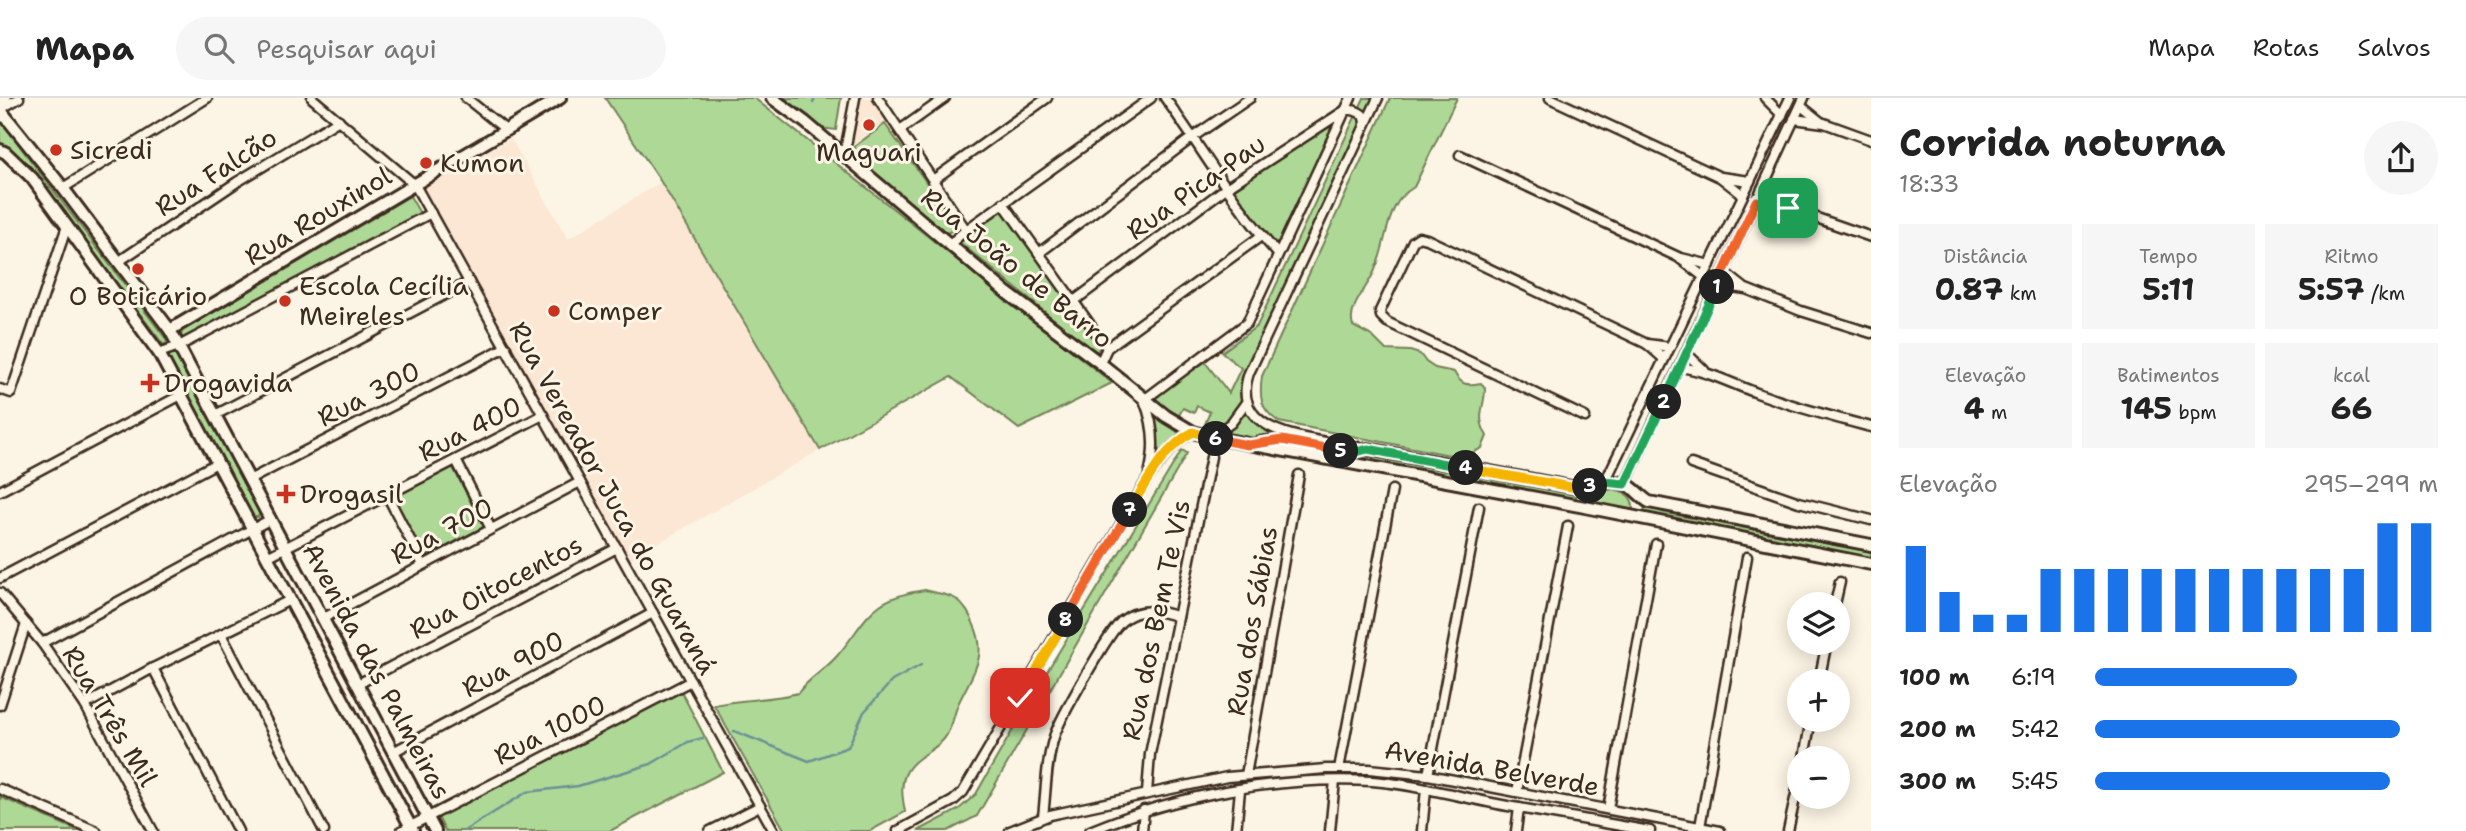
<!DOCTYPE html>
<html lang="pt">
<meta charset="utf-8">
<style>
body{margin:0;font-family:"Shantell Sans",sans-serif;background:#f6f6f6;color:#222;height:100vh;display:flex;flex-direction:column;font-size:26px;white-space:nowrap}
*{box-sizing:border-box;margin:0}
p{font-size:23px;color:#767676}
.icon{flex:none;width:38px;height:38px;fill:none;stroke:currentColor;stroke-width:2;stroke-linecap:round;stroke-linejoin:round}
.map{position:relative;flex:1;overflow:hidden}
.panel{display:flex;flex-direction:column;background:#fff;width:595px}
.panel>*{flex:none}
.buttons{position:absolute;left:1787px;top:494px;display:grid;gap:14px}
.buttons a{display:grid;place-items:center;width:63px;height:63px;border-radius:50%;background:#fff;box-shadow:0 4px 18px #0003;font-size:35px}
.pin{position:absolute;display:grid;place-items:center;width:60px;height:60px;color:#fff;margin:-30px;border-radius:14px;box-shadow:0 4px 10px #0006}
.km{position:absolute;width:35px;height:35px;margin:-18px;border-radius:50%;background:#222;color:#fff;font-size:19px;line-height:35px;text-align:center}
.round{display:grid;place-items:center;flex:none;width:74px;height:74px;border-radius:37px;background:#f6f6f6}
.summary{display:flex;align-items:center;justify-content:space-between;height:119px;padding:0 28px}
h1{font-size:38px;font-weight:700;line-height:52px}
.metrics{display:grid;grid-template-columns:repeat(3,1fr);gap:10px;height:119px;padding:7px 28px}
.metrics div{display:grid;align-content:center;border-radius:0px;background:#f6f6f6;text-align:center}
.metrics b{font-size:30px;font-weight:700}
.metrics small{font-size:19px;font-weight:400}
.metrics p{font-size:19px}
.chart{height:196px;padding:14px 28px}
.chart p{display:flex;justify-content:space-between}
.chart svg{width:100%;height:126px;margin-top:7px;stroke:#1a73e8;stroke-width:6}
ul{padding:0 28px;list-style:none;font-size:23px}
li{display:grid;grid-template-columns:112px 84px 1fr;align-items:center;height:52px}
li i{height:18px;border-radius:9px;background:#1a73e8}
header{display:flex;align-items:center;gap:42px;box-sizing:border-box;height:98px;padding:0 35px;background:#fff;border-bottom:2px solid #e0e0e0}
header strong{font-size:33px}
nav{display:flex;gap:38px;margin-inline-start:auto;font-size:24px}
.search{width:490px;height:63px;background:#f6f6f6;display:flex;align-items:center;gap:18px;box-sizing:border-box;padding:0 24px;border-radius:38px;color:#767676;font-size:26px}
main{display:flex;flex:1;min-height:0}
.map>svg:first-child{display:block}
.built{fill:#fbe7d3}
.green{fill:#aed896;stroke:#74815a;stroke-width:2}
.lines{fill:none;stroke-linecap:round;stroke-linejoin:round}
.stream{stroke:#699294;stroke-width:2.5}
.street-casing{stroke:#3b2a1e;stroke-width:13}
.secondary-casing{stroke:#3b2a1e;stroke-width:16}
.primary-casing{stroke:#3b2a1e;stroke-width:18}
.street{stroke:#fcf5e5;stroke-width:8}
.secondary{stroke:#fcf5e5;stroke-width:10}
.primary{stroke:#fcf5e5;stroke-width:12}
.split-1-casing{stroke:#fff;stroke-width:14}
.split-2-casing{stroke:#fff;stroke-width:14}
.split-3-casing{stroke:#fff;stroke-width:14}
.split-4-casing{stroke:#fff;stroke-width:14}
.split-5-casing{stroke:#fff;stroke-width:14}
.split-6-casing{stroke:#fff;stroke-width:14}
.split-7-casing{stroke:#fff;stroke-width:14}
.split-8-casing{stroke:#fff;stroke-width:14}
.split-9-casing{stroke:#fff;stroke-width:14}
.split-1{stroke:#f0652b;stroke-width:9}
.split-2{stroke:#22a559;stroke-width:9}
.split-3{stroke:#22a559;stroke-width:9}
.split-4{stroke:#f5b400;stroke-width:9}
.split-5{stroke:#22a559;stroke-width:9}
.split-6{stroke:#f0652b;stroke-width:9}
.split-7{stroke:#f5b400;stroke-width:9}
.split-8{stroke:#f0652b;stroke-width:9}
.split-9{stroke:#f5b400;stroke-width:9}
.poi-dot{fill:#c8321e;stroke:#fcf5e5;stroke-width:2.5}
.labels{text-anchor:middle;stroke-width:6;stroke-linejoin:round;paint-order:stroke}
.poi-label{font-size:26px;fill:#3b2a1e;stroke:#fcf5e5;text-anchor:start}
.street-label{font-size:26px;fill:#3b2a1e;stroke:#fcf5e5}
</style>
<header>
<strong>Mapa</strong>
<div class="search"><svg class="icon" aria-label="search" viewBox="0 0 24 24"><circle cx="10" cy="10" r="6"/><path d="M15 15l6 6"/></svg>Pesquisar aqui</div>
<nav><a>Mapa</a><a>Rotas</a><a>Salvos</a></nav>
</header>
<main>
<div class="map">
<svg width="1871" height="733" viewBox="0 0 1871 733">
<rect width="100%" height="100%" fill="#fcf5e5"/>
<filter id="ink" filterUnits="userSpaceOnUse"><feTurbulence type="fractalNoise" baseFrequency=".0143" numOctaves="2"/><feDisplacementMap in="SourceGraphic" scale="14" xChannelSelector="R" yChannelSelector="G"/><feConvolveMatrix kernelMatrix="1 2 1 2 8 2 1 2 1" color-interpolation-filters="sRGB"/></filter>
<g filter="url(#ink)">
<g class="built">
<polygon points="860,0 871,0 961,130 948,140 851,61"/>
<polygon points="511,41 568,141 661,84 820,352 630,461 423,88"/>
</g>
<g class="green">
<polygon points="605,0 754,0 1112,285 1019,331 951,279 820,352 661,84"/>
<polygon points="782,0 841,0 836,32 820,30"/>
<path d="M1364,0H1375L1242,283C1240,308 1249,323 1271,336L1268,340L1249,343L1202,333L1210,314L1197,308L1194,315L1183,310L1177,321L1150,300L1205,264L1229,295L1241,270L1222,254L1257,228Z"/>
<path d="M1390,0H1457L1414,89C1406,94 1399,100 1395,109C1384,130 1384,157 1372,178C1365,192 1347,212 1353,228L1372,238L1386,252L1410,253L1420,256L1426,264L1435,270L1454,274C1461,287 1466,288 1481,285L1485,290C1485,310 1475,318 1487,338L1482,350L1470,356L1455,358L1279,324C1260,311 1259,300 1262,278Z"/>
<polygon points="1342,15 1278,155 1227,90"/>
<polygon points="0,22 166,241 167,246 163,246 28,70 0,46"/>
<polygon points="885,26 955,125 951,133 945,136 854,62 855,48"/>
<polygon points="410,98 421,117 185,240 181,239 182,233"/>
<polygon points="1000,112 1006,114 1100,250 1095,255 958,143"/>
<polygon points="174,250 184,265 260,414 258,419 253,419 239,401 169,260 169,256"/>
<polygon points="1158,319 1180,336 1165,350 1154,370 1154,325"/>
<polygon points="1182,352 1187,355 977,718 948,733 918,733 958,712 976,696 1035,593"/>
<polygon points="1372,359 1576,396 1576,405 1360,362"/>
<polygon points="452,368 484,429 422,461 391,401"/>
<path d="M1606,390C1619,391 1634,396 1633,411L1627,412L1587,403L1588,398L1594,393Z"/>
<polygon points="1646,406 1662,414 1871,454 1871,464 1642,419"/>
<path d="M925,492C934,495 947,496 956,501C964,507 971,518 974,527C988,558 973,575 960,602C953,615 954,629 944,641C932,655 913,659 905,677C900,689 903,702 905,714L870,733H785L714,607C742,601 771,602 798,595C809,580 825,572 837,558C869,520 869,500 925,492Z"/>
<polygon points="680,591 723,674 610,733 445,733 437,717"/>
<polygon points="0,699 79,733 0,733"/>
</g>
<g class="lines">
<g class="stream">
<polyline points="813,5 815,0"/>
<polyline points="734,633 809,663 848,649 864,614 892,583 921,567"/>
<polyline points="464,733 527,694 578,688 651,666 688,644 703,640"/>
</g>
<g class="street-casing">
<g id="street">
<polyline points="312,0 415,87 774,733"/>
<polyline points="466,0 506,32"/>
<polyline points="878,0 966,132"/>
<path d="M1165,0C1203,52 1235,109 1278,156"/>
<polyline points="1550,0 1720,79 1743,97"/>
<polyline points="1765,0 1782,17"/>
<polyline points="1801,8 1821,24"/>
<polyline points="4,9 19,0"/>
<polyline points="1794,21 1824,25 1871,42"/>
<polyline points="900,32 945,0"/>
<polyline points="1460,57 1678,159 1704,179"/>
<polyline points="844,58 855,0"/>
<polyline points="1721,79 1750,83"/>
<polyline points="933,82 1047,0"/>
<polyline points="63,90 207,0"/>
<polyline points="1762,91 1786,108"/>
<polyline points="1756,104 1788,110 1871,139"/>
<polyline points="1003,105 1107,250"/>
<polyline points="950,146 966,132 1151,0"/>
<polyline points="1039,155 1193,39 1250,0"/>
<polyline points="1681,160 1710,167"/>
<polyline points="118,164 237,84 339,22"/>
<polyline points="1724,174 1743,189"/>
<polyline points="1718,187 1746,191 1801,213 1871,235"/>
<path d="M1074,203L1226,90L1344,13C1352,11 1357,12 1364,18L1365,26"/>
<polyline points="1647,246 1670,249"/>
<polyline points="159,255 179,248 431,115"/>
<polyline points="1686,255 1704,272"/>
<polyline points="1100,265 1107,250 1261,138"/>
<path d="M1680,269C1708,273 1730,285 1757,295C1794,309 1833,319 1871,329"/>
<polyline points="0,291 11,295 67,128"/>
<polyline points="217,316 469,184"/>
<polyline points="1585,319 1387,224 1381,218 1380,213 1413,143 1419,139 1427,141 1647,246 1664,261"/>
<polyline points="1211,339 1231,325 1247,303"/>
<path d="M1358,349C1317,341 1227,339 1249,275L1378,0"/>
<polyline points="456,362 491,431"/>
<polyline points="1691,366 1799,404 1871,422"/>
<path d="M1149,376C1156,350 1154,326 1144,302L1247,225L1351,0"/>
<polyline points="251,381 506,249"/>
<polyline points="1605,384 1790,0"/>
<polyline points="1625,386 1804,0"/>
<polyline points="0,393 183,296"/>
<polyline points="387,397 423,467"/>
<polyline points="267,459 543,317"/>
<polyline points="0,480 217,365"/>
<polyline points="0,495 42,545 85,607 153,733"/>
<polyline points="1835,506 1840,484"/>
<polyline points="324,520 580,384"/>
<polyline points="221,536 324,733"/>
<polyline points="42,545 271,421"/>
<polyline points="153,570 238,733"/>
<polyline points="1819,583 1827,544"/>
<polyline points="358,586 617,450"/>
<polyline points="0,607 26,526"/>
<polyline points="85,607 153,570 290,502"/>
<polyline points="393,654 653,515"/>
<polyline points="1804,660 1811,621"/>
<polyline points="1339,671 1392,392"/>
<polyline points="1246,677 1299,377"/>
<polyline points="1428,677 1479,409"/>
<polyline points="0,691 96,733"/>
<polyline points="1517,694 1568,428"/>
<polyline points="1147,695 1150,656 1211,359"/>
<polyline points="1608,711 1656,446"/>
<path d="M1043,719C1046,693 1046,664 1054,639C1059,622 1110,532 1122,523C1139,509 1159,512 1178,519"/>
<polyline points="1700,729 1747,459"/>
<polyline points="401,733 691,583"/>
<polyline points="710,733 760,708"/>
<path d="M898,733L953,703L963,694L1147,382C1161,363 1172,345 1193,334"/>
<polyline points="1010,733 1050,717 1227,679 1326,671 1369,671 1428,677 1720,733"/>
<path d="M1090,733C1176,697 1278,678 1372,683C1422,687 1470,702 1519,710C1563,718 1606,725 1650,733"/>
<polyline points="1142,733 1144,712"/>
<polyline points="1236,733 1240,692"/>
<polyline points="1330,733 1335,683"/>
<polyline points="1422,733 1426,691"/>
<polyline points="1516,733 1519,710"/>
<polyline points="1788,733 1799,682"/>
</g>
</g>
<g class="secondary-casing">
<g id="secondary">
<polyline points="772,0 805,24 1007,195 1100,265 1166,318 1193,334 1211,339 1585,409 1871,466"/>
<polyline points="2,14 63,90 170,232 435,733"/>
<polyline points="0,52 6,55 32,80 159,255 413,733"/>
<polyline points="170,232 560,0"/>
<path d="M1258,345C1295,338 1332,360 1368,351L1582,391C1599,388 1614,378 1631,389C1638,394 1642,400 1649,404L1871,447"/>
</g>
</g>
<g class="primary-casing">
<polyline id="primary" points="0,18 4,0"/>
</g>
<use href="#street" class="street"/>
<use href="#secondary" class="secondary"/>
<use href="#primary" class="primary"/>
</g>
</g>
<g class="lines" filter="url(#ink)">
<g class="split-1-casing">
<polyline id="split-1" points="1717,189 1756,103 1788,110"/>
</g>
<g class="split-2-casing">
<polyline id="split-2" points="1664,304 1717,189"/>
</g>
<g class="split-3-casing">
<polyline id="split-3" points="1590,388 1605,384 1625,386 1664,304"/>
</g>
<g class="split-4-casing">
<polyline id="split-4" points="1466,370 1582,391 1590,388"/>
</g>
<g class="split-5-casing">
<polyline id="split-5" points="1341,353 1356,354 1368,351 1466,370"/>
</g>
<g class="split-6-casing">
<polyline id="split-6" points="1216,341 1248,347 1282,342 1341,353"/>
</g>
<g class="split-7-casing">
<path id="split-7" d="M1130,412C1147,383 1163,350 1193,334L1216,341"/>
</g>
<g class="split-8-casing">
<polyline id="split-8" points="1066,522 1130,412"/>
</g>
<g class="split-9-casing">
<polyline id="split-9" points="1020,600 1066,522"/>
</g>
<use href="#split-1" class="split-1"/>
<use href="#split-2" class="split-2"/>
<use href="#split-3" class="split-3"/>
<use href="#split-4" class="split-4"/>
<use href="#split-5" class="split-5"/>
<use href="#split-6" class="split-6"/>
<use href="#split-7" class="split-7"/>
<use href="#split-8" class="split-8"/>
<use href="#split-9" class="split-9"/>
</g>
<g class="poi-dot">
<circle cx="869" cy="27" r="7"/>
<circle cx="56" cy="52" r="7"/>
<circle cx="426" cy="65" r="7"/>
<circle cx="138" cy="171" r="7"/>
<circle cx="285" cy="203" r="7"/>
<circle cx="554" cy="213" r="7"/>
<path d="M146.5 274.5h7v7h7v7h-7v7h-7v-7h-7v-7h7z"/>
<path d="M282.5 385.5h7v7h7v7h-7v7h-7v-7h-7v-7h7z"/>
</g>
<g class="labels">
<g class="poi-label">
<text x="70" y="61">Sicredi</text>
<text x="869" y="63" text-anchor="middle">Maguari</text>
<text x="440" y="74">Kumon</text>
<text x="299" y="197">Escola Cecília<tspan x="299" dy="30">Meireles</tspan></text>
<text x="138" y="207" text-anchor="middle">O Boticário</text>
<text x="568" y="222">Comper</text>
<text x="164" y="294">Drogavida</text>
<text x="300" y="405">Drogasil</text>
</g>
<g class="street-label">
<text transform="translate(216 74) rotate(-33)" y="9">Rua Falcão</text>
<text transform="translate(1196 89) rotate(-35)" y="9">Rua Pica-Pau</text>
<text transform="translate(318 118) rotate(-31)" y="9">Rua Rouxinol</text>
<text transform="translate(1017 170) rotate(39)" y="9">Rua João de Barro</text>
<text transform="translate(369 296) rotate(-27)" y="9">Rua 300</text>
<text transform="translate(470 331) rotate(-27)" y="9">Rua 400</text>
<text transform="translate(613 400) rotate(61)" y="9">Rua Vereador Juca do Guaraná</text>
<text transform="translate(442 433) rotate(-28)" y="9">Rua 700</text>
<text transform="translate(496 489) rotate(-28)" y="9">Rua Oitocentos</text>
<text transform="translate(1156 522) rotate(-78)" y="9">Rua dos Bem Te Vis</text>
<text transform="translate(1252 523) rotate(-80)" y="9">Rua dos Sábias</text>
<text transform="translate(513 566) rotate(-28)" y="9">Rua 900</text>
<text transform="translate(377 573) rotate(62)" y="9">Avenida das Palmeiras</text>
<text transform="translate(110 618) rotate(59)" y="9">Rua Três Mil</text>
<text transform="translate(550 632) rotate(-27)" y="9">Rua 1000</text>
<text transform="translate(1492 670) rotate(10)" y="9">Avenida Belverde</text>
</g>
</g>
</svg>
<div class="buttons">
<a><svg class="icon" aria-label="layers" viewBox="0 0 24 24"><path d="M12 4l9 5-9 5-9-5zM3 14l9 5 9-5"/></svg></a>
<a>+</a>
<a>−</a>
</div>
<div class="pin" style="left:1788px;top:110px;background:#1e9e55"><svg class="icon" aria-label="arrive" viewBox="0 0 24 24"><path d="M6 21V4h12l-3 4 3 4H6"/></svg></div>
<div class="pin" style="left:1020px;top:600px;background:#d93025"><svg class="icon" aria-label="check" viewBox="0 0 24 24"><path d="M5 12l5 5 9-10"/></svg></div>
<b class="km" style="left:1717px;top:189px">1</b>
<b class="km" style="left:1664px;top:304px">2</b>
<b class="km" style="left:1590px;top:388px">3</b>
<b class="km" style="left:1466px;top:370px">4</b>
<b class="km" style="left:1341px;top:353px">5</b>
<b class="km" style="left:1216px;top:341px">6</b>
<b class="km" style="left:1130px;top:412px">7</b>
<b class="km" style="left:1066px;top:522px">8</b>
</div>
<section class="panel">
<div class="summary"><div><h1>Corrida noturna</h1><p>18:33</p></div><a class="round"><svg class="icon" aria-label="share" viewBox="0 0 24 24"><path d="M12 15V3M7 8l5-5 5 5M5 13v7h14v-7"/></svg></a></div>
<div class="metrics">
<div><p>Distância</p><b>0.87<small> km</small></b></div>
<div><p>Tempo</p><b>5:11</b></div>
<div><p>Ritmo</p><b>5:57<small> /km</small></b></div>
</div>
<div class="metrics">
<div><p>Elevação</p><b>4<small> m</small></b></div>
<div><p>Batimentos</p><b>145<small> bpm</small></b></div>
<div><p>kcal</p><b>66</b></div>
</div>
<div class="chart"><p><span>Elevação</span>295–299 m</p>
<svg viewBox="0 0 160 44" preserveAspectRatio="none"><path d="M5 44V14M15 44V30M25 44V38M35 44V38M45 44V22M55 44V22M65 44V22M75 44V22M85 44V22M95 44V22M105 44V22M115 44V22M125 44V22M135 44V22M145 44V6M155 44V6"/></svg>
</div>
<ul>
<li><b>100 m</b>6:19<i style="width:59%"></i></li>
<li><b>200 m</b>5:42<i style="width:89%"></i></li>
<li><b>300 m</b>5:45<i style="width:86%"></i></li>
</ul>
</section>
</main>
